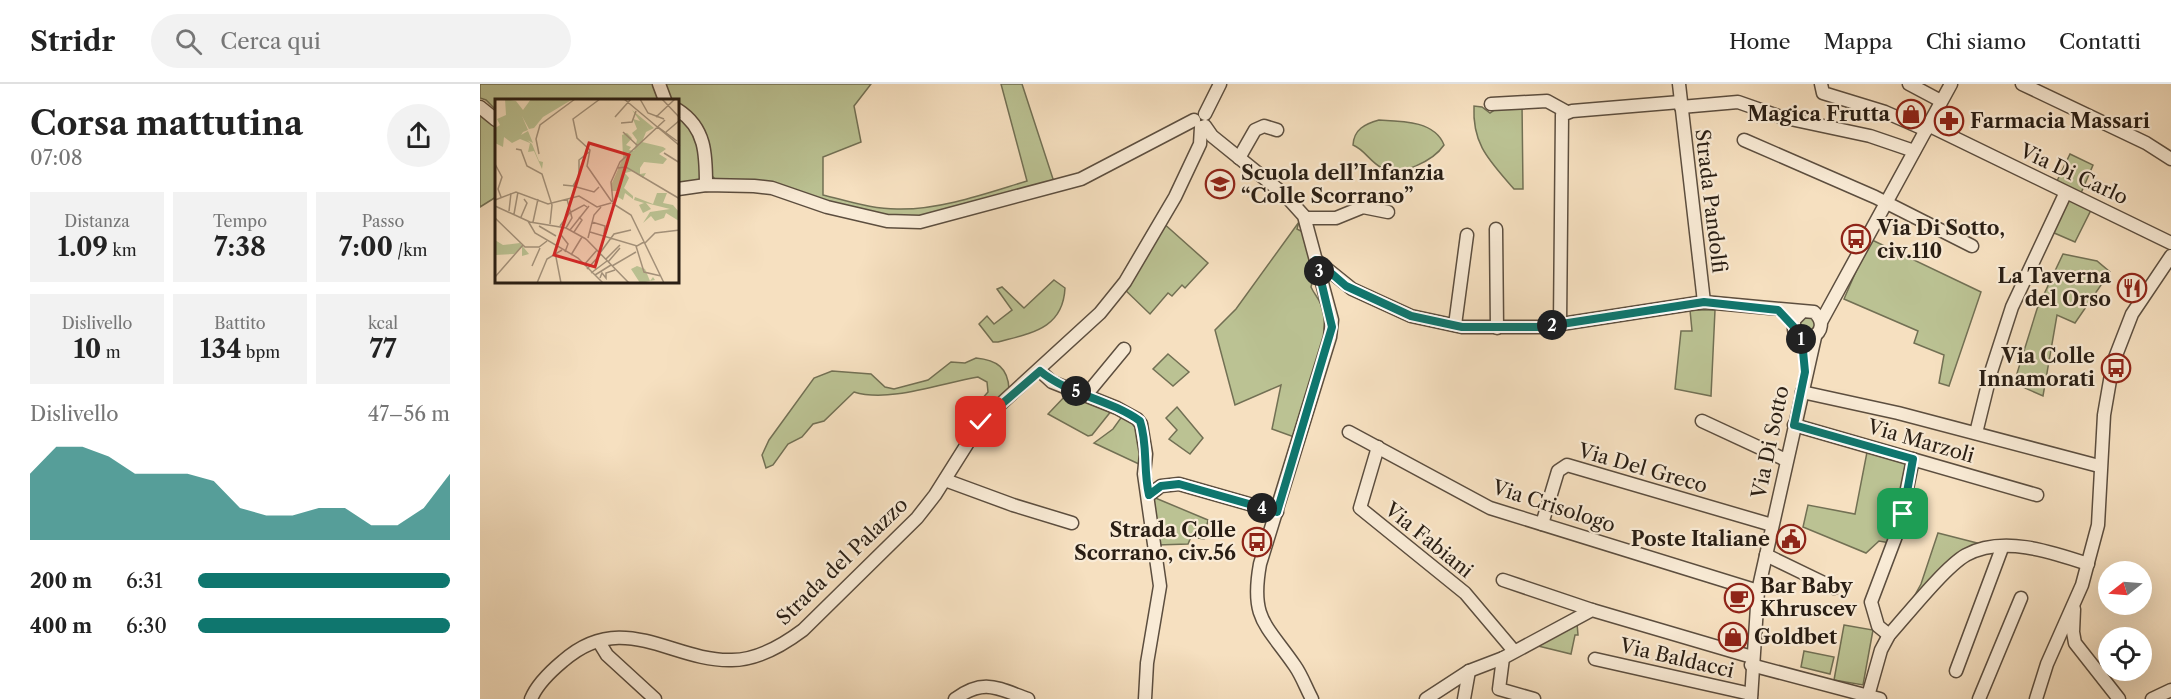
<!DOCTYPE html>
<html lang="it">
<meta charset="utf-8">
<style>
body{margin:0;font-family:"Libre Caslon Text",serif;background:#f2f2f2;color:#222;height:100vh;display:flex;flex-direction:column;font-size:22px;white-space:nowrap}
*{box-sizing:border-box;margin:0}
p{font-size:20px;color:#767676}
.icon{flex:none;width:33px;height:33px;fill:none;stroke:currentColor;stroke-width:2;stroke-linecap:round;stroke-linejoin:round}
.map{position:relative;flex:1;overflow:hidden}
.side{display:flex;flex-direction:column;background:#fff;width:480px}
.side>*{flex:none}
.needle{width:39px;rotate:253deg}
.buttons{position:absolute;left:1618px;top:477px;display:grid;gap:12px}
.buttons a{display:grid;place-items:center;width:54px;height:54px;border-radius:50%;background:#fff;box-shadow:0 6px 24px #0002;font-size:30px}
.pin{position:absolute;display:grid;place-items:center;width:51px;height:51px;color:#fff;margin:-26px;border-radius:12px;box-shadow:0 3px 9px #0006}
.km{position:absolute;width:30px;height:30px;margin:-15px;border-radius:50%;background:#222;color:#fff;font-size:16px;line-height:30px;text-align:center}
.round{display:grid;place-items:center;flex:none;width:63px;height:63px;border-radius:32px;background:#f2f2f2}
.headline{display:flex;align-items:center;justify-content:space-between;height:102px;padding:0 30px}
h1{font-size:33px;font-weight:800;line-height:45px}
.figures{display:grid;grid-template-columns:repeat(3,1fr);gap:9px;height:102px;padding:6px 30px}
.figures div{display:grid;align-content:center;border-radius:0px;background:#f2f2f2;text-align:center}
.figures b{font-size:26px;font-weight:800}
.figures small{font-size:16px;font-weight:400}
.figures p{font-size:16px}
.chart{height:168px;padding:12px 30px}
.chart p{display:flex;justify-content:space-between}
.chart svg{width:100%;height:108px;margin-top:6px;fill:#0f766e;opacity:.7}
ul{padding:0 30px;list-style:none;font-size:20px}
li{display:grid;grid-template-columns:96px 72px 1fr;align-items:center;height:45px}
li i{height:15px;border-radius:8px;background:#0f766e}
header{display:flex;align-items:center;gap:36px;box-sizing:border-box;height:84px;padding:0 30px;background:#fff;border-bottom:2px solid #e0e0e0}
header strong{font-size:28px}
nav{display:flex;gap:33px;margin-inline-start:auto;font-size:21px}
.search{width:420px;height:54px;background:#f2f2f2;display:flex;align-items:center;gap:15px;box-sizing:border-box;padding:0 21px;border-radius:33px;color:#767676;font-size:22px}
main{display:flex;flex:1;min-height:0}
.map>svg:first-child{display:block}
.green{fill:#bbc293;stroke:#727054;stroke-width:1.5}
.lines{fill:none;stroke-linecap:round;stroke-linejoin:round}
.minor-casing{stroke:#5c4e3f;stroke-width:15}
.minor{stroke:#f9ebd6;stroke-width:12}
.route-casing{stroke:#fff;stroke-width:12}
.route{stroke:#0f766e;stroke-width:8}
.labels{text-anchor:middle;stroke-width:4.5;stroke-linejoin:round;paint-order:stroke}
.poi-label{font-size:20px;font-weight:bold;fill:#291e14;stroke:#f9ebd6;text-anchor:end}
.street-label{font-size:20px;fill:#291e14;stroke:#f9ebd6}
.inset-road{fill:none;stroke:#a4927b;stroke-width:1.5}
.view{fill:#d62828;fill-opacity:0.15;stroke:#d62828;stroke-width:3}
.inset-edge{fill:none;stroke:#291e14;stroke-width:3}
</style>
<header>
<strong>Stridr</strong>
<div class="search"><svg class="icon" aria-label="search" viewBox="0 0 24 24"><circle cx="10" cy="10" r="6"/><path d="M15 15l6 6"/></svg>Cerca qui</div>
<nav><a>Home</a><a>Mappa</a><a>Chi siamo</a><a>Contatti</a></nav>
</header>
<main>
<section class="side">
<div class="headline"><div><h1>Corsa mattutina</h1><p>07:08</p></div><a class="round"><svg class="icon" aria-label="share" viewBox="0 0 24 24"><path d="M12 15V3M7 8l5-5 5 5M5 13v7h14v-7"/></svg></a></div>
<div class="figures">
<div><p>Distanza</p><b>1.09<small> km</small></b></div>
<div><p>Tempo</p><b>7:38</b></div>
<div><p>Passo</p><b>7:00<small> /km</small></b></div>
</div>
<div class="figures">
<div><p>Dislivello</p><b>10<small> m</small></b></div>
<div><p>Battito</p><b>134<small> bpm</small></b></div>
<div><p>kcal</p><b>77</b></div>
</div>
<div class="chart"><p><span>Dislivello</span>47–56 m</p>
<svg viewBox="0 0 160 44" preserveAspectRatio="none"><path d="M0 44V17L10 6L20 6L30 10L40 17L50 17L60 17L70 20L80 31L90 34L100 34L110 31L120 31L130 38L140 38L150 31L160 17V44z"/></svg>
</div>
<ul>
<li><b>200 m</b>6:31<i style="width:100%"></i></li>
<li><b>400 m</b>6:30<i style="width:100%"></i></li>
</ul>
</section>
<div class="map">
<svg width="1691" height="615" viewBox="0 0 1691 615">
<rect width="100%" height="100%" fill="#f6e0c0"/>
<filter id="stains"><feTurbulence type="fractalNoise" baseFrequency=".00333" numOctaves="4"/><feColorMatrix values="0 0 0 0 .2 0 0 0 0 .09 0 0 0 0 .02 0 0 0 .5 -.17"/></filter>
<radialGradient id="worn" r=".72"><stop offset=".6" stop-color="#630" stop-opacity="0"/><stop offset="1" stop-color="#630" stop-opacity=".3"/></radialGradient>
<g class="green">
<path d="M0,0H391L374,22L381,58L343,73V111C368,117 394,126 421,125C463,125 507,109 547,97L521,0H542L574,98L452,132L409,133L235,95L229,89L226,101L198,103V16H16V26L6,16L0,14Z"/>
<path d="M1042,20L1043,105H1034C1010,77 992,61 994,22L1002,23L1010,29L1022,21Z"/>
<polygon points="0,28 16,43 16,113 0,123"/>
<path d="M899,36C922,37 955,37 964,61C954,76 920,94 902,84C890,78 885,66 873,61C874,45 885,40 899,36Z"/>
<polygon points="1590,70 1613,81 1601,109 1576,99"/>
<polygon points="1587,114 1611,126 1595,158 1572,148"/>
<polygon points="682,138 728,179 705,204 702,201 692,212 688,209 670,230 642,203"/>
<path d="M819,138L817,145L823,148L834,191L831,203C835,212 841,216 843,227C850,263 827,319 817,354L792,345L801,301L755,321L735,246L756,225Z"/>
<polygon points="1390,155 1501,208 1469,302 1459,299 1464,271 1434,259 1438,247 1364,215"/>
<polygon points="1583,170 1617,177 1630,188 1595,239 1577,231 1563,312 1534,299 1557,225"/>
<path d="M574,196L585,204C583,245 551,249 518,258H513L499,240L507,232L514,240L532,226L517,205L522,203L544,224Z"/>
<polygon points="1210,226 1235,226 1231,312 1195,305 1201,247 1212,247"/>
<polygon points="1325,232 1333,234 1336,242 1328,250 1321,247 1319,238"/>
<polygon points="688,270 709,288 693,302 673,285"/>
<path d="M496,274C517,276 528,284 529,305L505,326L494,324L508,308L507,298L498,293C462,299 409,319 374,308L344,337L333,340L322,353L308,360L293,381L286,384L282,371L289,356L334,294L352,287L391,290L405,303L414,305L448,296L471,278L485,279Z"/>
<polygon points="589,308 632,326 612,351 608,352 568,330"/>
<polygon points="697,323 723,354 710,370 689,355 697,346 686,334"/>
<polygon points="643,331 658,343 661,381 614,359 633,345"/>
<polygon points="1388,363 1430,376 1410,459 1399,457 1386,469 1323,443 1328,421 1375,430"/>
<polygon points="673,413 728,436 724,455 711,453 708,460 677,461"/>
<polygon points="1458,449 1505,461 1484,466 1471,474 1425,529 1441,500"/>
<polygon points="1097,539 1098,551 1095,551 1091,570 1054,561"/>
<polygon points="1364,541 1393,546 1383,601 1354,596"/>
<polygon points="1324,567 1354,573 1350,590 1321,583"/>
</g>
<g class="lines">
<g class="minor-casing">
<g id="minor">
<polyline points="179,0 185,16"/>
<polyline points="1199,0 1224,218"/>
<polyline points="1341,0 1343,9 1405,28 1446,46"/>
<polyline points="1429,0 1461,17"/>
<polyline points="1542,0 1666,59 1691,75"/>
<polyline points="1011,20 1067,17 1087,28"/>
<polyline points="0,23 16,36"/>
<polyline points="1201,23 1258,18 1301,33 1390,52 1434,67"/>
<path d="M198,26C226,44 226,71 226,101"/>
<polyline points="725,30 740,0"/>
<polyline points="1448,41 1691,159"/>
<path d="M725,42L732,52L805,111L824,132L852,236L850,253L780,480C770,535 786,540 815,582C822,592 826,604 832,615"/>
<polyline points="1264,56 1395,113 1492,162"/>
<polyline points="759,74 775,46 784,42 797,46"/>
<polyline points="198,105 226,101 274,102 292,104 347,123 407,137 440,138 601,95 714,36"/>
<polyline points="826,134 856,134 883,123 908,128"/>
<polyline points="1016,145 1017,244"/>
<path d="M836,176L872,205L931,232L982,243H1062L1224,218L1334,228C1344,237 1343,248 1331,254L1320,253L1314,246V236L1322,228"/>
<polyline points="1341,238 1471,0"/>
<polyline points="1080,240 1082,31 1092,27 1200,18"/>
<polyline points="975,241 987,151"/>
<polyline points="560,287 572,298 637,324 657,335 661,340 666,370 664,390 680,502 667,579 665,615"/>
<polyline points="1322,308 1418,329 1619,382"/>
<polyline points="606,311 644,265"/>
<polyline points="1222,337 1306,376"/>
<polyline points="1314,341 1557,411"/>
<polyline points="869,348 1010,424 1278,507"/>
<polyline points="1496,349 1511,288 1532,223 1585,110"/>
<polyline points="898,363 880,424 985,509 1034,567"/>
<polyline points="465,396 533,421 592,439"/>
<polyline points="669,411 681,402 699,400 797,428"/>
<polyline points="1062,440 1078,387 1087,381 1292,441"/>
<polyline points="1286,471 1354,504"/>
<polyline points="1023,496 1112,526"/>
<polyline points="1594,525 1593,548 1595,559 1639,615"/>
<polyline points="1409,551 1398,542 1391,518 1419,444 1433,375"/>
<polyline points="119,558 127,571 175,615"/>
<polyline points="1023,574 1019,605 1054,615"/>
<polyline points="1115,575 1271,610"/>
<polyline points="1271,581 1400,615"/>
<polyline points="1476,587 1522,464"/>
<path d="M1388,612L1401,566L1409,551C1427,531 1465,483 1486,471C1523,451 1572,468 1608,480"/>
<path d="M51,615C57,600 71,587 83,577C143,524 192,578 252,576C278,576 303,561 323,546L437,434L455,411L501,338L620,229L645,198L695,113L720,60L721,43"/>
<path d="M475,615C504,594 517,604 548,615"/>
<polyline points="946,615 989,587 1023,574 1112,526 1272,573"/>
<polyline points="984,615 989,587"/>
<polyline points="1271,615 1278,507 1335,253"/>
<polyline points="1499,615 1541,514"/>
<polyline points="1556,615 1567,580 1602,501 1618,441 1624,331 1633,279 1652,230 1691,172"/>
<polyline points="1672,615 1691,606"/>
</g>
</g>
<use href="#minor" class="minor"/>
</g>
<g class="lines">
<g class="route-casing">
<path id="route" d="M501,338L560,287C589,311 629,315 660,337C668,361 663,386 669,411L681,402L699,400L797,428L852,243L836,176L866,202L931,232L982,243H1062L1224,218L1298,226L1313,242L1320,253L1323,267L1325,288L1314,341L1433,375L1423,430"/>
</g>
<use href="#route" class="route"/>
</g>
<defs>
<g id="shop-ring" transform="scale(1.5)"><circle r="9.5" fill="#f9ebd6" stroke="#8f2418" stroke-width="1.5"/><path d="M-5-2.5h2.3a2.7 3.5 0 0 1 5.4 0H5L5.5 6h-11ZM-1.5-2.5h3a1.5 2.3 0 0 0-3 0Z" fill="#8f2418"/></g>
<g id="pharmacy-ring" transform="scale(1.5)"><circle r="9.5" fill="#f9ebd6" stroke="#8f2418" stroke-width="1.5"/><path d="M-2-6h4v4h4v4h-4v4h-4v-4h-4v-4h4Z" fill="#8f2418"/></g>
<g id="school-ring" transform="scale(1.5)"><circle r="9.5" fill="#f9ebd6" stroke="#8f2418" stroke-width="1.5"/><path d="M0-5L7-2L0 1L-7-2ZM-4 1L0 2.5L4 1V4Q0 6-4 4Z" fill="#8f2418"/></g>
<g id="bus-ring" transform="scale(1.5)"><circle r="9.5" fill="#f9ebd6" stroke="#8f2418" stroke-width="1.5"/><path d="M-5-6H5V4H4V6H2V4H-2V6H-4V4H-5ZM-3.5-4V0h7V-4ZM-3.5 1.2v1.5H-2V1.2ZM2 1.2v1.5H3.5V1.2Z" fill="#8f2418"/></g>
<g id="restaurant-ring" transform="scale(1.5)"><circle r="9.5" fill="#f9ebd6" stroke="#8f2418" stroke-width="1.5"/><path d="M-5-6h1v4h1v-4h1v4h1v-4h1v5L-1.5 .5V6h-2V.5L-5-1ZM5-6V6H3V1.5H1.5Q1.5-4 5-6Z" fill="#8f2418"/></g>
<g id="civic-ring" transform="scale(1.5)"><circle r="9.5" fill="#f9ebd6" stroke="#8f2418" stroke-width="1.5"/><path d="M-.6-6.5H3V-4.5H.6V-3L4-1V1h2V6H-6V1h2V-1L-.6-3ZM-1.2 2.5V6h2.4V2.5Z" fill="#8f2418"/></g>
<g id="cafe-ring" transform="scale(1.5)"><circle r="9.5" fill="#f9ebd6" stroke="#8f2418" stroke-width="1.5"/><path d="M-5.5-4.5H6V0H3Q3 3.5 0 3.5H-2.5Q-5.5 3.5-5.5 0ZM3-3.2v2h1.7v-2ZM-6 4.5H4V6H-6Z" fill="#8f2418"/></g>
</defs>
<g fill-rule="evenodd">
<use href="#shop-ring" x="1431" y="30"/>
<use href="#pharmacy-ring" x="1469" y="37"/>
<use href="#school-ring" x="740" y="100"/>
<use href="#bus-ring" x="1376" y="155"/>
<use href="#restaurant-ring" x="1652" y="204"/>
<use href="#bus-ring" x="1636" y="284"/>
<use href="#civic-ring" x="1311" y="455"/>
<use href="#bus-ring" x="777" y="458"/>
<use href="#cafe-ring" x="1259" y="514"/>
<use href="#shop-ring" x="1253" y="553"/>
</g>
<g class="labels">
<g class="poi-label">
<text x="1410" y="37">Magica Frutta</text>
<text x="1490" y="44" text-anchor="start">Farmacia Massari</text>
<text x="761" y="96" text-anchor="start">Scuola dell’Infanzia<tspan x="761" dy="23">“Colle Scorrano”</tspan></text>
<text x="1397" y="151" text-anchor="start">Via Di Sotto,<tspan x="1397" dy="23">civ.110</tspan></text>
<text x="1631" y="199">La Taverna<tspan x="1631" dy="23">del Orso</tspan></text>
<text x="1615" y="279">Via Colle<tspan x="1615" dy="23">Innamorati</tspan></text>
<text x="756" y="453">Strada Colle<tspan x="756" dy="23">Scorrano, civ.56</tspan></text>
<text x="1290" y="462">Poste Italiane</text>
<text x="1280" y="509" text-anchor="start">Bar Baby<tspan x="1280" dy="23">Khruscev</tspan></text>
<text x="1274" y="560" text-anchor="start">Goldbet</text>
</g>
<g class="street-label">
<text transform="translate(1594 90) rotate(25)" y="7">Via Di Carlo</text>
<text transform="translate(1231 117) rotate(83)" y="7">Strada Pandolfi</text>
<text transform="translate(1441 357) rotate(16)" y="7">Via Marzoli</text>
<text transform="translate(1290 358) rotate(-78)" y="7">Via Di Sotto</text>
<text transform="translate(1163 384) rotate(16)" y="7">Via Del Greco</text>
<text transform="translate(1074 422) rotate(18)" y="7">Via Crisologo</text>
<text transform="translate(949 456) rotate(39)" y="7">Via Fabiani</text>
<text transform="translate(362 477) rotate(-44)" y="7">Strada del Palazzo</text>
<text transform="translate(1197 574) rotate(13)" y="7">Via Baldacci</text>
</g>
</g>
<g transform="translate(15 15)">
<rect width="184" height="184" fill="#f6e0c0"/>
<path d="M10,0L21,2L28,11L36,0H78L48,18L39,29L34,30L27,17L33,31L28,33L26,36L33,32L38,44L32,41L37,45L44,62L48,63L47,70L39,52L33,53L35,44L25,40L17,44L9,38L8,48L0,44V29L5,26L2,20L11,16ZM137,11L159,29L151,33L147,43L168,48L171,50L164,55L172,60L168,65L149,63L145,69V75L151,74L148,79L138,72L130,74L134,79L129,89L138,97V100L130,94L128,101L123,98V92H116L117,84L128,59L127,36L132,34L137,39L131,46L136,48L134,51L139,52L142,41L137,34L142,30L138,20L145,22ZM162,94H172L168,104L178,106L184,113V122L171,114L169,119L160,122L156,117L148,124L155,113L175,110L151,104L156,110L148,114L144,106L149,104L139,101L140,98L158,105ZM0,141L8,146L25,144L34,155L27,157V148L19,155L0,156ZM142,167L150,170L155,182L158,178L160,181L145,184L136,170Z" fill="#bbc293"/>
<path class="inset-road" d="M105,0L78,20L82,39L95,51L92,67L117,103M129,0L185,47M145,0L153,14L169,20M167,0L185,19M120,18L136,0M161,18L180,0M126,24L137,23L141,12M163,28L182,42M128,33L143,47M171,33L185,21M21,50L26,51L32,67L47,75L57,106L55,125M169,54L185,64M44,55L41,40L45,26L80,0M0,65L7,78L3,90L6,98M123,69L131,68L185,100M68,86L78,87L84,77V61L94,53M78,87L99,93L104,88M0,101L21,93L53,105L84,97L102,108L116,104M118,103L116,83L125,63L170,21M117,104L136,116L169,184M0,107L35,123L71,129L91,140M14,112L16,94M76,113L89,106L92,108M19,115L23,93M26,118L32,104L29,100M0,119L30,148H44L52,142M33,122L40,134L83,159L108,184M38,123L43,100M97,123L110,127L109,135M44,127L61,137M65,127L76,112M71,129L77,119L72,100M75,131L94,107M79,133L87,121L84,118M95,133L142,147L149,143M66,136L73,145L70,153M93,139L99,116L106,108M91,140L134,184M150,144L160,134L185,131M141,147L149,173L166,177M60,153L66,184M105,154L119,135L136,131M76,156L87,138M111,160L125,146M113,163L125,149M89,166L102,151M37,167L45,149M117,167L141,153M92,170L106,155M96,174L112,162M100,176L116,166M0,178L28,146M105,179L107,174L111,179V174L120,171M42,184L52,160L67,151"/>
<path class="view" d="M94,44L134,56L100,168L59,156Z"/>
<rect width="184" height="184" class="inset-edge"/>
</g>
<rect width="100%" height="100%" filter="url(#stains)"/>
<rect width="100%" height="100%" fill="url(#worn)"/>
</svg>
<div class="buttons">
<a><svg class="needle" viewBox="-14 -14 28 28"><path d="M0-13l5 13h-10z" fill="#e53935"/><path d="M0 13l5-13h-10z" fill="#767676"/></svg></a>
<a><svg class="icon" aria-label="locate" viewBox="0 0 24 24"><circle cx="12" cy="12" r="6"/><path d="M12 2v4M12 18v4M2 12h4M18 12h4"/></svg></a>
</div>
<div class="pin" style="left:1423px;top:430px;background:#1e9e55"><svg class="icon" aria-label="arrive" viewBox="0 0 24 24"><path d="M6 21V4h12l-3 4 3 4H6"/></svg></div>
<div class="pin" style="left:501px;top:338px;background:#d93025"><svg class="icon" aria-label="check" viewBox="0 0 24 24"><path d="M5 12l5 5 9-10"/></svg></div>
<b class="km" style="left:1321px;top:255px">1</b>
<b class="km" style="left:1072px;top:241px">2</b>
<b class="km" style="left:839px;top:187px">3</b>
<b class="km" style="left:782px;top:424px">4</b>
<b class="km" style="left:596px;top:307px">5</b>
</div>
</main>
